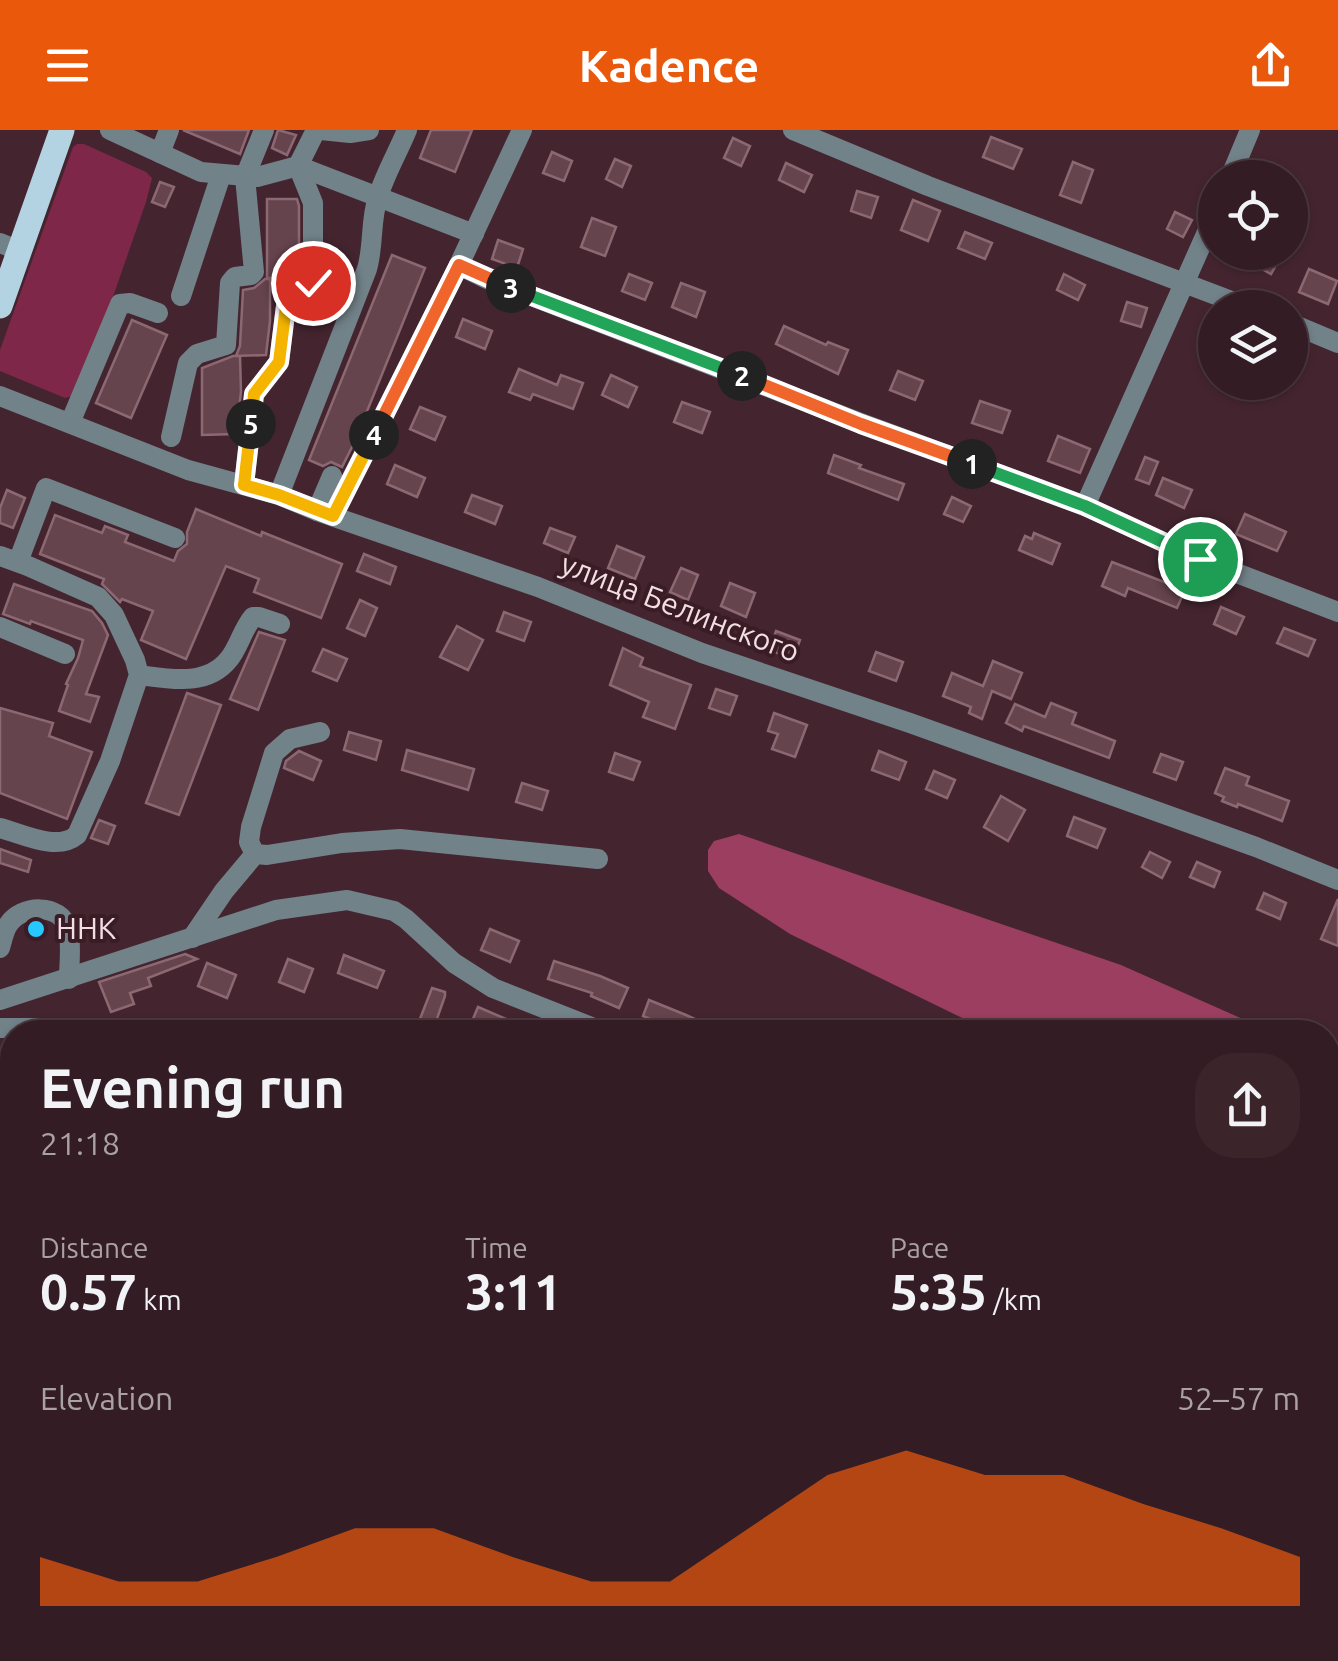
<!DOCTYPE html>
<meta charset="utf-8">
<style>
body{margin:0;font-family:Ubuntu,sans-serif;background:#3b252b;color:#f1f3f6;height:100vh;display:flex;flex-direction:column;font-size:38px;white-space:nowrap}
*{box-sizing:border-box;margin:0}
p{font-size:32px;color:#a9a1a6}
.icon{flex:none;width:55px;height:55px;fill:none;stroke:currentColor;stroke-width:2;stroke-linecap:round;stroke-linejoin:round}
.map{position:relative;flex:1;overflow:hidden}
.details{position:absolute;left:0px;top:890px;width:1340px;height:642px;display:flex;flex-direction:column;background:#331c23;border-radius:40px 40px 0 0;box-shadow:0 2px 8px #0004,0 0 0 2px #4e3a41}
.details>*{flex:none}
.fabs{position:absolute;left:1198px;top:30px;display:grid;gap:20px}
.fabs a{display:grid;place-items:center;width:110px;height:110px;border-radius:50%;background:#331c23;box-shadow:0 2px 8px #0004,0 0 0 2px #4e3a41;font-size:50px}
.pin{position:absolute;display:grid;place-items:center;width:85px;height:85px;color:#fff;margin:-42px;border:5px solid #fff;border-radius:50%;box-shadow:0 2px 10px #0007}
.km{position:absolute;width:50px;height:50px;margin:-25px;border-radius:50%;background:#222;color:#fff;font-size:28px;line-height:50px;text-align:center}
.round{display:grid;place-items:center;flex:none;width:105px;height:105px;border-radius:40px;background:#3b252b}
.overview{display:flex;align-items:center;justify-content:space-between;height:170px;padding:0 40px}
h1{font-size:55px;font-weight:700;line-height:75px}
.figures{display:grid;grid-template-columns:repeat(3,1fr);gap:15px;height:170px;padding:10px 40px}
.figures div{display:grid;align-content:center}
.figures b{font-size:50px;font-weight:700}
.figures small{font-size:28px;font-weight:400}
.figures p{font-size:28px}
.chart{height:280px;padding:20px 40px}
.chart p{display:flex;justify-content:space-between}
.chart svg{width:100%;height:180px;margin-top:10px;fill:#ea580c;opacity:.7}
header{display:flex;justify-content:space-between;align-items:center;height:130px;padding:0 40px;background:#ea580c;color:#fff;font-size:45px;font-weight:700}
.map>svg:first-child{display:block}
.built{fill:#532d38}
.green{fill:#7e2748}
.forest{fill:#9b3e5f}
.building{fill:#66444e;stroke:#8c6872;stroke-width:2.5}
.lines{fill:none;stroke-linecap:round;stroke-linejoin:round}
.minor{stroke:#728289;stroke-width:20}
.major{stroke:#b3d3e3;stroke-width:25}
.split-1-casing{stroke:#fff;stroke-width:20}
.split-2-casing{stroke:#fff;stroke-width:20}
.split-3-casing{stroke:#fff;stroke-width:20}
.split-4-casing{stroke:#fff;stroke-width:20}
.split-5-casing{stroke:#fff;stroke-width:20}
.split-6-casing{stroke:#fff;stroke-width:20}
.split-1{stroke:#22a559;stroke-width:12}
.split-2{stroke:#f0652b;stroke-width:12}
.split-3{stroke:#22a559;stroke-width:12}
.split-4{stroke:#f0652b;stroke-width:12}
.split-5{stroke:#f5b400;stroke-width:12}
.split-6{stroke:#f5b400;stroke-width:12}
.poi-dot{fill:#27c8ff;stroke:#391c25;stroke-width:4}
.labels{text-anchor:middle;stroke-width:8;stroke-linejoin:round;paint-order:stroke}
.street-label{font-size:30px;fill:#f2dee3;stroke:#391c25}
.poi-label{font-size:30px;fill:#f2dee3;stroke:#391c25;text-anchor:start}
</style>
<header><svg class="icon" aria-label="menu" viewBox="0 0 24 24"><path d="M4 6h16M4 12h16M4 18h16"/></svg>Kadence<svg class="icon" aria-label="share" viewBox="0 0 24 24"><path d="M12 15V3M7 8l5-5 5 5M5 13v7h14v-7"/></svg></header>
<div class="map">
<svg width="1338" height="1531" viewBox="0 0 1338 1531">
<rect width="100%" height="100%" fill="#44252f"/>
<g class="built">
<polygon points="0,1082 12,1087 12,1408 0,1402"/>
<polygon points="290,1520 553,1520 549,1531 317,1531"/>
</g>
<polygon class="green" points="77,14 84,14 146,42 152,48 146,72 108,181 72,266 65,268 0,241 0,220 73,17"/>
<g class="forest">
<polygon points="739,704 1121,835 1272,902 991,902 790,804 719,758 708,741 708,720 714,711"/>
<polygon points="1328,928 1338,933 1338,1052 1328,1048"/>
</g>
<g class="building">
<polygon points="183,0 249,0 240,24"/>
<polygon points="278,0 296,5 287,25 272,18"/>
<polygon points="431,0 472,0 455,42 420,28"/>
<polygon points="991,7 1022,19 1013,39 983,27"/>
<polygon points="733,8 750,16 741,36 724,28"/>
<polygon points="552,22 572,31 564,51 543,43"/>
<polygon points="615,29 631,36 622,57 606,49"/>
<polygon points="1073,32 1093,40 1081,73 1060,65"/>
<polygon points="786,33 812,45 804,62 779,50"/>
<polygon points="160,52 174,57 165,77 152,72"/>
<polygon points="857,61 878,67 871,88 851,81"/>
<polygon points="267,69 297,69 299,76 299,148 267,148"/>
<polygon points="913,70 940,81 928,111 901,100"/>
<polygon points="1175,82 1192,90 1183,107 1167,99"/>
<polygon points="592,88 616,97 605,126 581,117"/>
<polygon points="965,102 992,113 985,129 958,118"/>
<polygon points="498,110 523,119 517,138 492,129"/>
<polygon points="1254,122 1266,122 1279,130 1271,144 1249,132"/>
<polygon points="392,125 425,138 355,311 342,337 331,332 323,336 309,330"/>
<polygon points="1309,139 1337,151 1328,174 1299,162"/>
<polygon points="629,144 652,153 645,170 622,161"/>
<polygon points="1064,144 1085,155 1078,170 1057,160"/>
<polygon points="265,149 270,149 270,191 266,225 236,226 240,216 243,160 254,158"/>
<polygon points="681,153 705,162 696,187 672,177"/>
<polygon points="1127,172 1147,178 1141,197 1121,191"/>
<polygon points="463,189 492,201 485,219 456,207"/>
<polygon points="132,190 167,205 131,288 96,273"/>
<polygon points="784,196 826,215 828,212 848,220 838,244 776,214"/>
<polygon points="233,226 240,226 241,262 236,304 202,305 202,238"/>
<polygon points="519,239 557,255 561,245 583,253 573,279 533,264 530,270 509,262"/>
<polygon points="898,241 923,251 915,270 890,260"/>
<polygon points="611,245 637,257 628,277 602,265"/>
<polygon points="980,271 1010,281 1002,303 972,293"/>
<polygon points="682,272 710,282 702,303 674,292"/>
<polygon points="420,277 445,287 435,310 410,299"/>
<polygon points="1058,306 1090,319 1080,343 1048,331"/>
<polygon points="834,325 861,335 859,338 904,354 898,370 828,343"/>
<polygon points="1145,327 1158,332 1149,354 1136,349"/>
<polygon points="395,335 425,348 417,367 387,354"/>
<polygon points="1163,348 1192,360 1184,378 1156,365"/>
<polygon points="7,360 25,368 13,398 0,393 0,378"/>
<polygon points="472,365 502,376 495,394 465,382"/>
<polygon points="952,367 971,376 963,392 944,384"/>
<polygon points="196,379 261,406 262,402 342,434 321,488 254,462 259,449 226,436 186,529 141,510 153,481 122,469 120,472 102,454 104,449 40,424 55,385 102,403 105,396 128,405 125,412 174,431 178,421 187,414 187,402"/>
<polygon points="1245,384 1286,402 1277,421 1236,404"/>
<polygon points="550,398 575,407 568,423 544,413"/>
<polygon points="1034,403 1060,414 1052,434 1019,420 1025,406 1032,409"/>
<polygon points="617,416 644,427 635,449 608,438"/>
<polygon points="364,424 396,437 390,454 357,441"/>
<polygon points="1112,432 1185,460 1177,478 1128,458 1125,466 1102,456"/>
<polygon points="681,438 698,445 688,470 670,462"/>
<polygon points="730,453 755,463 746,487 721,476"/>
<polygon points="14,454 92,481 102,493 108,505 86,564 99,567 90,592 59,581 68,555 66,554 78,528 83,510 31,491 30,494 3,484"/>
<polygon points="360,470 377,478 365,506 347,498"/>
<polygon points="1221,477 1244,487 1236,504 1214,494"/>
<polygon points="504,482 531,492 524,511 497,501"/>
<polygon points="457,496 483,510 468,540 440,527"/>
<polygon points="1284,498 1315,510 1308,526 1277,513"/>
<polygon points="776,501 800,510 793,529 769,520"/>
<polygon points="259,502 285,510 258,580 230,569"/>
<polygon points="623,518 643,528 640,536 691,555 675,599 643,587 649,572 610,555"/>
<polygon points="323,519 347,529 337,551 313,541"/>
<polygon points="876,522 903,532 896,551 869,541"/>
<polygon points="993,531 1022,543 1011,569 992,561 982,589 969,583 971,577 943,566 952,543 983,556"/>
<polygon points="716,559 737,566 730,585 709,578"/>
<polygon points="187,563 221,575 179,685 146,673"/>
<polygon points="1051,573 1076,583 1072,594 1115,611 1109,628 1024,596 1022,601 1006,593 1015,574 1045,587"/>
<polygon points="0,578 53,593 49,606 92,622 67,689 0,663"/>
<polygon points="774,583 807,595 795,627 772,619 778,604 768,601"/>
<polygon points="349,602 381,611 376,630 344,620"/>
<polygon points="407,620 474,639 468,660 402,640"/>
<polygon points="299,621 321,631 313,650 284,638 286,631"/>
<polygon points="879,621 906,632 899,650 872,640"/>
<polygon points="615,623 640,632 633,650 609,642"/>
<polygon points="1161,624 1183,632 1176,650 1154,642"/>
<polygon points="1225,638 1249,647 1246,655 1289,671 1282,691 1238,674 1237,677 1222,671 1224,667 1215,663"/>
<polygon points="934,641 955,650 947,668 926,659"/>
<polygon points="522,653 548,661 542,680 516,672"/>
<polygon points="1001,666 1025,680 1008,711 984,697"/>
<polygon points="1074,687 1105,699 1097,718 1067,706"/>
<polygon points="99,690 115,696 108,714 91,708"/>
<polygon points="0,719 31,730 28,742 0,733"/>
<polygon points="1150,722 1170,732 1162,748 1142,737"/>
<polygon points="1197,732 1220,742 1214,757 1190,747"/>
<polygon points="1264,763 1286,773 1280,789 1257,779"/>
<polygon points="1338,769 1338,816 1321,809"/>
<polygon points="490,799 519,811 510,832 481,820"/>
<polygon points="185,824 197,829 148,848 151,856 130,863 134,874 111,882 99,852"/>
<polygon points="344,825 384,841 377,858 338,843"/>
<polygon points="288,829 313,839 304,862 279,852"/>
<polygon points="554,831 600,846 628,858 619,878 591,866 592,863 548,849"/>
<polygon points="207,833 236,845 227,868 198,856"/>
<polygon points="432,858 445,862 445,866 433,900 418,894"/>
<polygon points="649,870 686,885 724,902 681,902 669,897 643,886"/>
<polygon points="478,877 513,892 509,902 485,902 470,896"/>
<polygon points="12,937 12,983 0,993 0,938"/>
<polygon points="12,1104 12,1189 0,1185 0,1133"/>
<polygon points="0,1312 12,1330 12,1361 0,1343"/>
</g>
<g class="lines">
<g class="minor">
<polyline points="110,0 201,42 257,47 298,36 474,104"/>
<polyline points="321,0 350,3 369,0"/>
<polyline points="793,0 928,56 1250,178"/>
<polyline points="160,23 169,0"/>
<polyline points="1230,48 1250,0"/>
<polyline points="0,113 20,121"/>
<polyline points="459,135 487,149 861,293 1085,376 1200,429 1338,482"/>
<polyline points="181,166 221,45"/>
<polyline points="1290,193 1338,213"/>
<polyline points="0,266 188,340 279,365 317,381 538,457 702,523 910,593 1256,717 1338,750"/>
<polyline points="70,293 120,174 130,173 158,183"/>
<polyline points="171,307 188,233 197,224 226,215 230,153 235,147 251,145 254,142 245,47 264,0"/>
<polyline points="244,355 254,264 279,232 286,176 292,168 309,159 313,153 313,73 298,36 316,0"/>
<path d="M279,365L367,139C374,115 370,91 378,67C385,44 398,22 407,0"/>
<polyline points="1085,376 1215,84"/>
<polyline points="317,381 332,346"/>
<polyline points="333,386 459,135 522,0"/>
<path d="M0,426L28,436L98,467L114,485L135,530L139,545L110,631L77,705C57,722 23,704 0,698"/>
<polyline points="18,432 46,358 175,408"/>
<polyline points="0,497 65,524"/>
<path d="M139,545C170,549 207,557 229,529C239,517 242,500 253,487H259L280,494"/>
<polyline points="320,602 290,609 274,623 251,697 249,712 255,724 267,725 342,713 400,709 598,729"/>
<polyline points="192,808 224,761 255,724"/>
<path d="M0,818C2,811 4,801 8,795C21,774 61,773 68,799C72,814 69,834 69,849"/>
<polyline points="0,870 276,780 347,770 394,781 406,789 454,833 493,858 604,902"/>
<polyline points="0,898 70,898 161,902"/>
<polyline points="0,1014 12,1012"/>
<polyline points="0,1085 12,1083"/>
<polyline points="1328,1200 1338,1204"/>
<polyline points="0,1259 12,1260"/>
<polyline points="1328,1358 1338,1362"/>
<polyline points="0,1405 12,1418"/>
<polyline points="0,1433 12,1437"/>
<polyline points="236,1520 266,1531"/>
<polyline points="516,1520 523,1531"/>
<polyline points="729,1520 764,1531"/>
<polyline points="1071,1520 1083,1531"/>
<polyline points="307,1531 312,1520"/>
<polyline points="393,1531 411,1520"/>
<polyline points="535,1531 540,1520"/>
<polyline points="1009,1531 1012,1520"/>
</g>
<polyline class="major" points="0,176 62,0"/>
</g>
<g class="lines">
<g class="split-1-casing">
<polyline id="split-1" points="972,334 1085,376 1200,429"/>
</g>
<g class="split-2-casing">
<polyline id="split-2" points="742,246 861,294 972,334"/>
</g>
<g class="split-3-casing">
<polyline id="split-3" points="511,158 742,246"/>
</g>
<g class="split-4-casing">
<polyline id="split-4" points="374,305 459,135 511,158"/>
</g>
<g class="split-5-casing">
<polyline id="split-5" points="251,294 244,355 279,365 333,386 374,305"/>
</g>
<g class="split-6-casing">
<polyline id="split-6" points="251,294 254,264 279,232 286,176 292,168 308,159 313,153"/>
</g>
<use href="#split-1" class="split-1"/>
<use href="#split-2" class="split-2"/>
<use href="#split-3" class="split-3"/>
<use href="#split-4" class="split-4"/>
<use href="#split-5" class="split-5"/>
<use href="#split-6" class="split-6"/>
</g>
<circle class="poi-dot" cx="36" cy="799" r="10"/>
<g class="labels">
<g class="street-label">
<text transform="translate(680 478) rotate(21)" y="10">улица Белинского</text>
</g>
<g class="poi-label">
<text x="56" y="809">ННК</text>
</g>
</g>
</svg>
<div class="fabs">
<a><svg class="icon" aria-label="locate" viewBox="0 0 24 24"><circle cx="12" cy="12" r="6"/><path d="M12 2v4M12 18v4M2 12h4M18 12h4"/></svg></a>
<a><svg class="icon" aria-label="layers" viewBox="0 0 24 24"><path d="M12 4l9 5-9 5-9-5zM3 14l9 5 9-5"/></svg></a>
</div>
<div class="pin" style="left:1200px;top:429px;background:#1e9e55"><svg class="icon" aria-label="arrive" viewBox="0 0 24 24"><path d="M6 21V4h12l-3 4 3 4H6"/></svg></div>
<div class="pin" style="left:313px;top:153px;background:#d93025"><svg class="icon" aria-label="check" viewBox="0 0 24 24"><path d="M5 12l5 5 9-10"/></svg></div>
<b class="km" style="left:972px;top:334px">1</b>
<b class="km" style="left:742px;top:246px">2</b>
<b class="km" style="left:511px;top:158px">3</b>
<b class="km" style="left:374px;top:305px">4</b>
<b class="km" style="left:251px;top:294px">5</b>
<section class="details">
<div class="overview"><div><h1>Evening run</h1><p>21:18</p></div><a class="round"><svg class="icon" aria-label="share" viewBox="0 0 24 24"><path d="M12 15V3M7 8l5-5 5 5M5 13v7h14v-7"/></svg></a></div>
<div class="figures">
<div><p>Distance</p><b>0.57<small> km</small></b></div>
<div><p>Time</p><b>3:11</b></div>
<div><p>Pace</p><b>5:35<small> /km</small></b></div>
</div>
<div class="chart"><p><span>Elevation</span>52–57 m</p>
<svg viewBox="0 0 160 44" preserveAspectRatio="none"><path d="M0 44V32L10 38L20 38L30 32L40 25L50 25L60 32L70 38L80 38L90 25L100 12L110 6L120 12L130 12L140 19L150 25L160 32V44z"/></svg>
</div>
</section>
</div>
